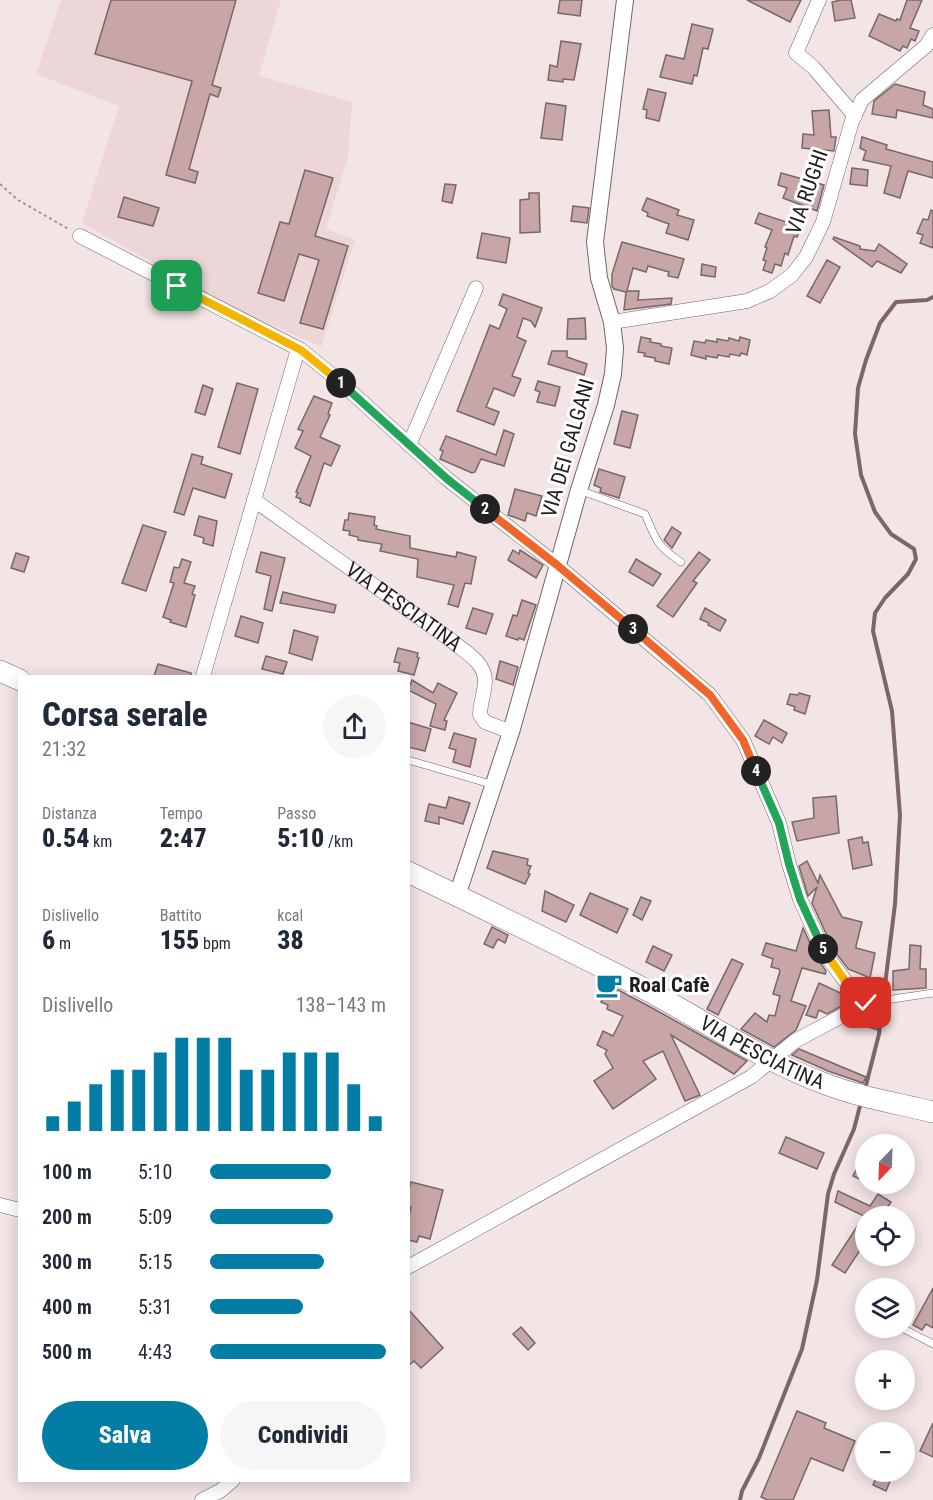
<!DOCTYPE html>
<html lang="it">
<meta charset="utf-8">
<style>
body{margin:0;font-family:"Roboto Condensed",sans-serif;background:#f6f6f7;color:#1f2937;height:100vh;display:flex;flex-direction:column;font-size:22px;white-space:nowrap}
*{box-sizing:border-box;margin:0}
p{font-size:20px;color:#747a83}
.icon{flex:none;width:33px;height:33px;fill:none;stroke:currentColor;stroke-width:2;stroke-linecap:round;stroke-linejoin:round}
.map{position:relative;flex:1;overflow:hidden}
.panel{position:absolute;left:18px;top:675px;width:392px;height:807px;display:flex;flex-direction:column;background:#fff;border-radius:0px;box-shadow:0 3px 15px #0003}
.panel>*{flex:none}
.needle{width:39px;rotate:203deg}
.tools{position:absolute;left:855px;top:1134px;display:grid;gap:12px}
.tools a{display:grid;place-items:center;width:60px;height:60px;border-radius:50%;background:#fff;box-shadow:0 3px 15px #0003;font-size:30px}
.pin{position:absolute;display:grid;place-items:center;width:51px;height:51px;color:#fff;margin:-26px;border-radius:12px;box-shadow:0 3px 9px #0006}
.km{position:absolute;width:30px;height:30px;margin:-15px;border-radius:50%;background:#222;color:#fff;font-size:16px;line-height:30px;text-align:center}
.round{display:grid;place-items:center;flex:none;width:63px;height:63px;border-radius:32px;background:#f6f6f7}
.headline{display:flex;align-items:center;justify-content:space-between;height:102px;padding:0 24px}
h1{font-size:33px;font-weight:800;line-height:45px}
.metrics{display:grid;grid-template-columns:repeat(3,1fr);gap:9px;height:102px;padding:6px 24px}
.metrics div{display:grid;align-content:center}
.metrics b{font-size:26px;font-weight:800}
.metrics small{font-size:16px;font-weight:400}
.metrics p{font-size:16px}
.chart{height:168px;padding:12px 24px}
.chart p{display:flex;justify-content:space-between}
.chart svg{width:100%;height:108px;margin-top:6px;stroke:#037da4;stroke-width:6}
.action{display:flex;gap:12px;margin-top:auto;padding:12px 24px}
.action a{flex:1;height:69px;border-radius:36px;background:#037da4;color:#fff;font-size:24px;font-weight:800;line-height:69px;text-align:center}
.action a+a{background:#f6f6f7;color:#1f2937}
ul{padding:0 24px;list-style:none;font-size:20px}
li{display:grid;grid-template-columns:96px 72px 1fr;align-items:center;height:45px}
li i{height:15px;border-radius:8px;background:#037da4}
.map>svg:first-child{display:block}
.built{fill:#edd6d7}
.lines{fill:none;stroke-linecap:round;stroke-linejoin:round}
.stream{stroke:#7e6566;stroke-width:4}
.building{fill:#c8a6a8;stroke:#756869;stroke-width:1.5}
.service-casing{stroke:#726566;stroke-width:8}
.minor-casing{stroke:#726566;stroke-width:15}
.tertiary-casing{stroke:#726566;stroke-width:18}
.primary-casing{stroke:#726566;stroke-width:22}
.path{stroke:#a19696;stroke-width:2;stroke-dasharray:3 3;stroke-linecap:butt}
.service{stroke:#fff;stroke-width:7}
.minor{stroke:#fff;stroke-width:14}
.tertiary{stroke:#fff;stroke-width:16}
.primary{stroke:#fff;stroke-width:21}
.split-1-casing{stroke:#fff;stroke-width:12}
.split-2-casing{stroke:#fff;stroke-width:12}
.split-3-casing{stroke:#fff;stroke-width:12}
.split-4-casing{stroke:#fff;stroke-width:12}
.split-5-casing{stroke:#fff;stroke-width:12}
.split-6-casing{stroke:#fff;stroke-width:12}
.split-1{stroke:#f5b400;stroke-width:8}
.split-2{stroke:#22a559;stroke-width:8}
.split-3{stroke:#f0652b;stroke-width:8}
.split-4{stroke:#f0652b;stroke-width:8}
.split-5{stroke:#22a559;stroke-width:8}
.split-6{stroke:#f5b400;stroke-width:8}
.labels{text-anchor:middle;stroke-width:6;stroke-linejoin:round;paint-order:stroke}
.street-label{font-size:21px;fill:#221d1d;stroke:#fff}
.poi-label{font-size:21px;font-weight:bold;fill:#221d1d;stroke:#fff;text-anchor:start}
</style>
<div class="map">
<svg width="933" height="1500" viewBox="0 0 933 1500">
<rect width="100%" height="100%" fill="#f3e4e5"/>
<polygon class="built" points="61,0 281,0 259,76 352,102 348,156 326,229 355,240 321,347 231,307 82,223 119,106 36,74"/>
<g class="lines">
<g class="stream">
<polyline points="865,1089 879,1034 895,904 900,815 892,711 873,631 875,613 885,598 908,574 916,559 914,549 891,534 875,512 861,475 855,434 858,388 866,360 880,323 896,302 927,300 933,297"/>
<polyline points="740,1500 742,1491 759,1458 802,1349 817,1280 828,1194 834,1174 854,1129 861,1102"/>
</g>
</g>
<g class="building">
<polygon points="111,0 236,0 212,85 221,88 218,97 210,94 189,169 198,172 195,183 166,175 192,81 95,54"/>
<polygon points="560,0 582,0 580,16 558,13"/>
<polygon points="747,0 801,0 790,22"/>
<polygon points="841,0 851,0 855,18 835,21 832,2"/>
<polygon points="907,0 922,0 910,28 919,31 915,41 911,39 907,48 903,46 900,51 869,36 879,14 896,21 897,19 900,20"/>
<polygon points="692,24 713,29 708,49 703,48 697,76 694,75 692,84 660,77 666,55 684,59"/>
<polygon points="561,41 581,44 574,80 563,79 563,82 548,80 550,65 557,67"/>
<polygon points="895,84 925,92 923,105 933,109 933,118 897,110 896,118 872,114 874,101"/>
<polygon points="648,89 666,93 659,121 646,118 647,110 643,109"/>
<polygon points="546,103 566,106 562,140 541,138"/>
<polygon points="829,110 831,137 836,137 834,151 802,148 803,134 814,135 812,111"/>
<polygon points="862,137 887,145 886,149 933,162 933,178 908,171 900,198 884,193 891,166 863,160 866,151 860,148"/>
<polygon points="852,168 868,170 867,186 850,184"/>
<polygon points="305,170 333,178 315,236 348,246 323,329 300,323 319,260 299,254 284,301 258,293 280,222 289,224"/>
<polygon points="781,173 824,185 817,211 783,198 787,188 778,185"/>
<polygon points="445,184 456,185 452,203 442,201"/>
<polygon points="529,193 539,193 540,232 520,233 520,200 529,199"/>
<polygon points="124,197 159,208 153,226 118,217"/>
<polygon points="647,198 679,210 677,215 694,220 688,240 666,233 669,224 647,216 648,213 642,210"/>
<polygon points="573,206 589,208 587,223 571,221"/>
<polygon points="931,210 933,211 933,248 920,243 923,235 917,233 923,219 928,220"/>
<polygon points="759,213 801,227 797,237 794,236 788,255 785,253 781,266 775,264 772,273 763,270 766,261 763,260 767,248 765,247 772,230 755,223"/>
<polygon points="482,233 510,238 506,263 477,258"/>
<polygon points="834,237 860,246 860,249 875,251 879,244 907,264 901,273 877,261 872,267 833,239"/>
<polygon points="622,242 684,259 678,278 668,276 669,272 648,266 646,272 633,268 627,291 639,291 638,300 672,298 671,304 624,310 626,292 614,289 612,286 612,274"/>
<polygon points="827,260 840,267 820,303 807,296"/>
<polygon points="702,264 716,267 715,277 701,275"/>
<polygon points="503,294 542,308 535,327 531,321 523,318 517,337 526,341 512,376 521,379 514,396 494,388 486,407 499,412 494,425 457,411 490,325 499,329 507,309 499,305"/>
<polygon points="585,318 586,339 567,339 568,319"/>
<polygon points="641,337 651,339 650,342 661,344 661,346 672,348 669,364 655,361 655,358 644,356 645,353 638,352"/>
<polygon points="740,337 750,340 747,355 741,353 740,356 730,354 729,357 718,355 717,358 706,356 706,359 691,355 694,341 705,343 706,340 717,342 717,339 728,341 729,338 739,341"/>
<polygon points="552,351 567,351 567,357 587,364 584,375 548,364"/>
<polygon points="538,381 560,387 555,406 537,402 540,392 535,390"/>
<polygon points="237,383 258,389 240,454 218,447"/>
<polygon points="203,385 213,389 205,415 195,412"/>
<polygon points="314,396 332,403 328,414 330,415 320,437 340,446 331,466 324,463 310,506 300,502 301,499 296,497 298,493 296,492 311,456 295,448 303,431 298,429"/>
<polygon points="622,411 638,415 630,448 614,444"/>
<polygon points="504,430 514,434 504,466 481,459 475,472 472,473 440,459 443,451 440,450 446,436 496,455"/>
<polygon points="192,454 203,457 201,464 232,474 225,498 193,488 184,515 174,512"/>
<polygon points="599,469 625,477 619,498 600,492 601,488 594,485"/>
<polygon points="515,489 542,496 536,516 527,513 525,521 508,515"/>
<polygon points="349,513 375,517 374,525 377,526 376,529 410,536 410,548 456,557 457,552 476,557 471,584 465,583 458,607 448,604 454,585 417,577 418,559 380,551 382,544 358,540 358,537 349,535 350,531 343,530 345,520 348,520"/>
<polygon points="199,516 217,521 213,546 203,543 204,538 194,535"/>
<polygon points="143,525 166,532 146,591 122,583"/>
<polygon points="672,527 681,533 672,548 664,540"/>
<polygon points="513,550 519,554 520,550 543,565 536,578 508,560"/>
<polygon points="261,552 285,558 272,611 264,609 271,576 256,572"/>
<polygon points="699,552 710,560 693,581 697,583 673,617 657,606"/>
<polygon points="16,553 29,557 24,572 11,568"/>
<polygon points="182,559 191,562 184,583 195,586 192,594 195,595 186,627 170,622 171,620 163,617 174,583 170,582 174,567 179,568"/>
<polygon points="636,559 661,574 653,586 629,572"/>
<polygon points="283,592 336,605 334,613 280,603"/>
<polygon points="522,600 536,605 524,640 519,638 518,640 506,636 513,615 517,616"/>
<polygon points="473,608 493,614 486,634 466,628"/>
<polygon points="705,608 726,620 720,631 708,625 709,623 700,619"/>
<polygon points="241,616 263,623 258,643 235,636"/>
<polygon points="294,630 318,637 312,660 289,653"/>
<polygon points="398,648 418,653 417,657 419,658 414,675 398,671 400,663 394,662"/>
<polygon points="266,656 287,662 283,674 262,669"/>
<polygon points="500,661 518,667 513,685 496,679"/>
<polygon points="158,664 191,673 191,676 154,676"/>
<polygon points="412,680 433,693 438,683 457,693 444,720 447,721 445,730 430,726 436,704 408,690"/>
<polygon points="799,693 810,696 805,714 794,710 795,707 787,704 790,694 798,695"/>
<polygon points="764,720 787,733 782,743 773,737 769,744 755,736"/>
<polygon points="408,722 431,729 425,751 408,747"/>
<polygon points="454,733 476,739 470,767 453,762 456,750 449,748"/>
<polygon points="836,796 839,833 797,841 792,822 814,818 813,798"/>
<polygon points="449,797 470,803 463,824 439,817 439,824 425,821 429,804 446,808"/>
<polygon points="862,837 863,843 868,842 872,865 853,869 848,840"/>
<polygon points="493,851 528,859 527,865 531,866 528,873 530,874 525,884 487,868"/>
<polygon points="807,861 818,883 820,875 842,917 862,922 856,946 856,948 875,953 870,978 848,969 833,949 812,903 817,887 808,896 799,866"/>
<polygon points="545,891 574,905 566,922 542,911"/>
<polygon points="590,893 628,909 617,933 580,915"/>
<polygon points="641,897 651,901 642,920 633,915"/>
<polygon points="492,927 508,935 505,943 498,939 493,948 484,944"/>
<polygon points="803,928 817,958 826,971 825,974 802,968 791,1001 806,1006 796,1030 774,1047 741,1029 755,1013 767,1022 769,1015 775,1016 780,996 773,994 780,971 779,969 771,967 773,959 762,955 766,943 796,951"/>
<polygon points="910,945 921,946 920,969 926,969 926,988 893,990 893,971 909,969"/>
<polygon points="653,946 672,955 664,971 646,962"/>
<polygon points="732,959 743,964 718,1015 707,1009"/>
<polygon points="819,983 847,996 851,1001 827,1014 819,1010 816,1018 806,1015"/>
<polygon points="609,985 654,1009 747,1061 734,1074 671,1035 700,1095 685,1101 663,1051 643,1061 656,1079 613,1109 594,1081 613,1068 605,1054 607,1050 597,1045 603,1031 613,1036 623,1016 607,1009 608,1005 601,1002"/>
<polygon points="864,1014 880,1019 878,1030 856,1023 857,1018"/>
<polygon points="799,1049 866,1077 863,1083 828,1071 792,1055"/>
<polygon points="786,1137 824,1153 817,1169 779,1153"/>
<polygon points="866,1151 866,1182 853,1176"/>
<polygon points="411,1182 443,1190 430,1239 419,1236 417,1242 408,1240 408,1221 411,1207 408,1206 408,1192"/>
<polygon points="838,1191 870,1206 878,1194 891,1202 884,1213 891,1216 866,1216 866,1241 845,1273 832,1265 864,1216 835,1202"/>
<polygon points="933,1288 933,1328 926,1324 922,1330 913,1325"/>
<polygon points="408,1309 443,1348 421,1368 414,1361 408,1366"/>
<polygon points="521,1327 535,1343 528,1350 513,1334"/>
<polygon points="797,1411 826,1423 824,1428 855,1441 843,1471 811,1458 793,1500 768,1500 761,1497"/>
<polygon points="933,1423 933,1457 920,1451"/>
<polygon points="878,1474 891,1479 886,1491 873,1485"/>
</g>
<g class="lines">
<g class="service-casing">
<g id="service">
<path d="M579,490L645,514C656,540 657,546 681,562"/>
<polyline points="408,760 494,785"/>
<polyline points="866,1003 933,993"/>
<polyline points="902,1328 933,1344"/>
</g>
</g>
<g class="minor-casing">
<g id="minor">
<polyline points="819,0 796,53 813,67 855,116"/>
<polyline points="80,236 301,350 337,379 446,478 557,565 710,695 743,740 779,823 789,864 800,899 825,954 846,982 866,1003 795,1041 751,1077 408,1267"/>
<polyline points="612,322 747,301 770,291 792,275 806,257 823,222 852,121 862,100 926,46 933,35"/>
<polyline points="409,445 476,288"/>
<path id="s1" d="M254,500L452,641C465,652 485,662 485,681C485,692 480,703 480,715L485,722L511,732"/>
<polyline points="203,676 298,349"/>
<polyline points="0,1205 20,1210"/>
<polyline points="202,1500 220,1491 233,1480"/>
</g>
</g>
<g class="tertiary-casing">
<polyline id="tertiary" points="457,896 511,732 579,490 606,405 613,374 615,348 612,322 599,278 595,242 625,0"/>
</g>
<g class="primary-casing">
<g id="primary">
<polyline points="0,671 20,680"/>
<path id="s2" d="M408,872C485,909 561,946 637,985C699,1017 757,1058 823,1083C858,1097 896,1103 933,1112"/>
</g>
</g>
<polyline class="path" points="0,184 18,200 70,230"/>
<use href="#service" class="service"/>
<use href="#minor" class="minor"/>
<use href="#tertiary" class="tertiary"/>
<use href="#primary" class="primary"/>
</g>
<g class="lines">
<g class="split-1-casing">
<polyline id="split-1" points="177,286 301,350 341,383"/>
</g>
<g class="split-2-casing">
<polyline id="split-2" points="341,383 446,478 485,509"/>
</g>
<g class="split-3-casing">
<polyline id="split-3" points="485,509 557,565 633,629"/>
</g>
<g class="split-4-casing">
<polyline id="split-4" points="633,629 710,695 743,740 756,771"/>
</g>
<g class="split-5-casing">
<polyline id="split-5" points="756,771 779,823 789,864 800,899 823,949"/>
</g>
<g class="split-6-casing">
<polyline id="split-6" points="823,949 846,982 866,1003"/>
</g>
<use href="#split-1" class="split-1"/>
<use href="#split-2" class="split-2"/>
<use href="#split-3" class="split-3"/>
<use href="#split-4" class="split-4"/>
<use href="#split-5" class="split-5"/>
<use href="#split-6" class="split-6"/>
</g>
<defs>
<g id="cafe-bare" transform="scale(2.07)"><path d="M-5.5-4.5H6V0H3Q3 3.5 0 3.5H-2.5Q-5.5 3.5-5.5 0ZM3-3.2v2h1.7v-2ZM-6 4.5H4V6H-6Z" fill="#037da4" stroke="#fff" stroke-width="2.5" paint-order="stroke"/></g>
</defs>
<g fill-rule="evenodd">
<use href="#cafe-bare" x="609" y="985"/>
</g>
<g class="labels">
<g class="street-label">
<text transform="translate(807 192) rotate(-71)" y="7">VIA RUGHI</text>
<text transform="translate(568 448) rotate(-74)" y="7">VIA DEI GALGANI</text>
<text dy="7" stroke="none"><textPath href="#s1" startOffset="184">VIA PESCIATINA</textPath></text>
<text dy="7" stroke="none"><textPath href="#s2" startOffset="398">VIA PESCIATINA</textPath></text>
</g>
<g class="poi-label">
<text x="629" y="992">Roal Cafè</text>
</g>
</g>
</svg>
<div class="tools">
<a><svg class="needle" viewBox="-14 -14 28 28"><path d="M0-13l5 13h-10z" fill="#e53935"/><path d="M0 13l5-13h-10z" fill="#747a83"/></svg></a>
<a><svg class="icon" aria-label="locate" viewBox="0 0 24 24"><circle cx="12" cy="12" r="6"/><path d="M12 2v4M12 18v4M2 12h4M18 12h4"/></svg></a>
<a><svg class="icon" aria-label="layers" viewBox="0 0 24 24"><path d="M12 4l9 5-9 5-9-5zM3 14l9 5 9-5"/></svg></a>
<a>+</a>
<a>−</a>
</div>
<div class="pin" style="left:177px;top:286px;background:#1e9e55"><svg class="icon" aria-label="arrive" viewBox="0 0 24 24"><path d="M6 21V4h12l-3 4 3 4H6"/></svg></div>
<div class="pin" style="left:866px;top:1003px;background:#d93025"><svg class="icon" aria-label="check" viewBox="0 0 24 24"><path d="M5 12l5 5 9-10"/></svg></div>
<b class="km" style="left:341px;top:383px">1</b>
<b class="km" style="left:485px;top:509px">2</b>
<b class="km" style="left:633px;top:629px">3</b>
<b class="km" style="left:756px;top:771px">4</b>
<b class="km" style="left:823px;top:949px">5</b>
<section class="panel">
<div class="headline"><div><h1>Corsa serale</h1><p>21:32</p></div><a class="round"><svg class="icon" aria-label="share" viewBox="0 0 24 24"><path d="M12 15V3M7 8l5-5 5 5M5 13v7h14v-7"/></svg></a></div>
<div class="metrics">
<div><p>Distanza</p><b>0.54<small> km</small></b></div>
<div><p>Tempo</p><b>2:47</b></div>
<div><p>Passo</p><b>5:10<small> /km</small></b></div>
</div>
<div class="metrics">
<div><p>Dislivello</p><b>6<small> m</small></b></div>
<div><p>Battito</p><b>155<small> bpm</small></b></div>
<div><p>kcal</p><b>38</b></div>
</div>
<div class="chart"><p><span>Dislivello</span>138–143 m</p>
<svg viewBox="0 0 160 44" preserveAspectRatio="none"><path d="M5 44V38M15 44V32M25 44V25M35 44V19M45 44V19M55 44V12M65 44V6M75 44V6M85 44V6M95 44V19M105 44V19M115 44V12M125 44V12M135 44V12M145 44V25M155 44V38"/></svg>
</div>
<ul>
<li><b>100 m</b>5:10<i style="width:69%"></i></li>
<li><b>200 m</b>5:09<i style="width:70%"></i></li>
<li><b>300 m</b>5:15<i style="width:65%"></i></li>
<li><b>400 m</b>5:31<i style="width:53%"></i></li>
<li><b>500 m</b>4:43<i style="width:100%"></i></li>
</ul>
<div class="action"><a>Salva</a><a>Condividi</a></div>
</section>
</div>
